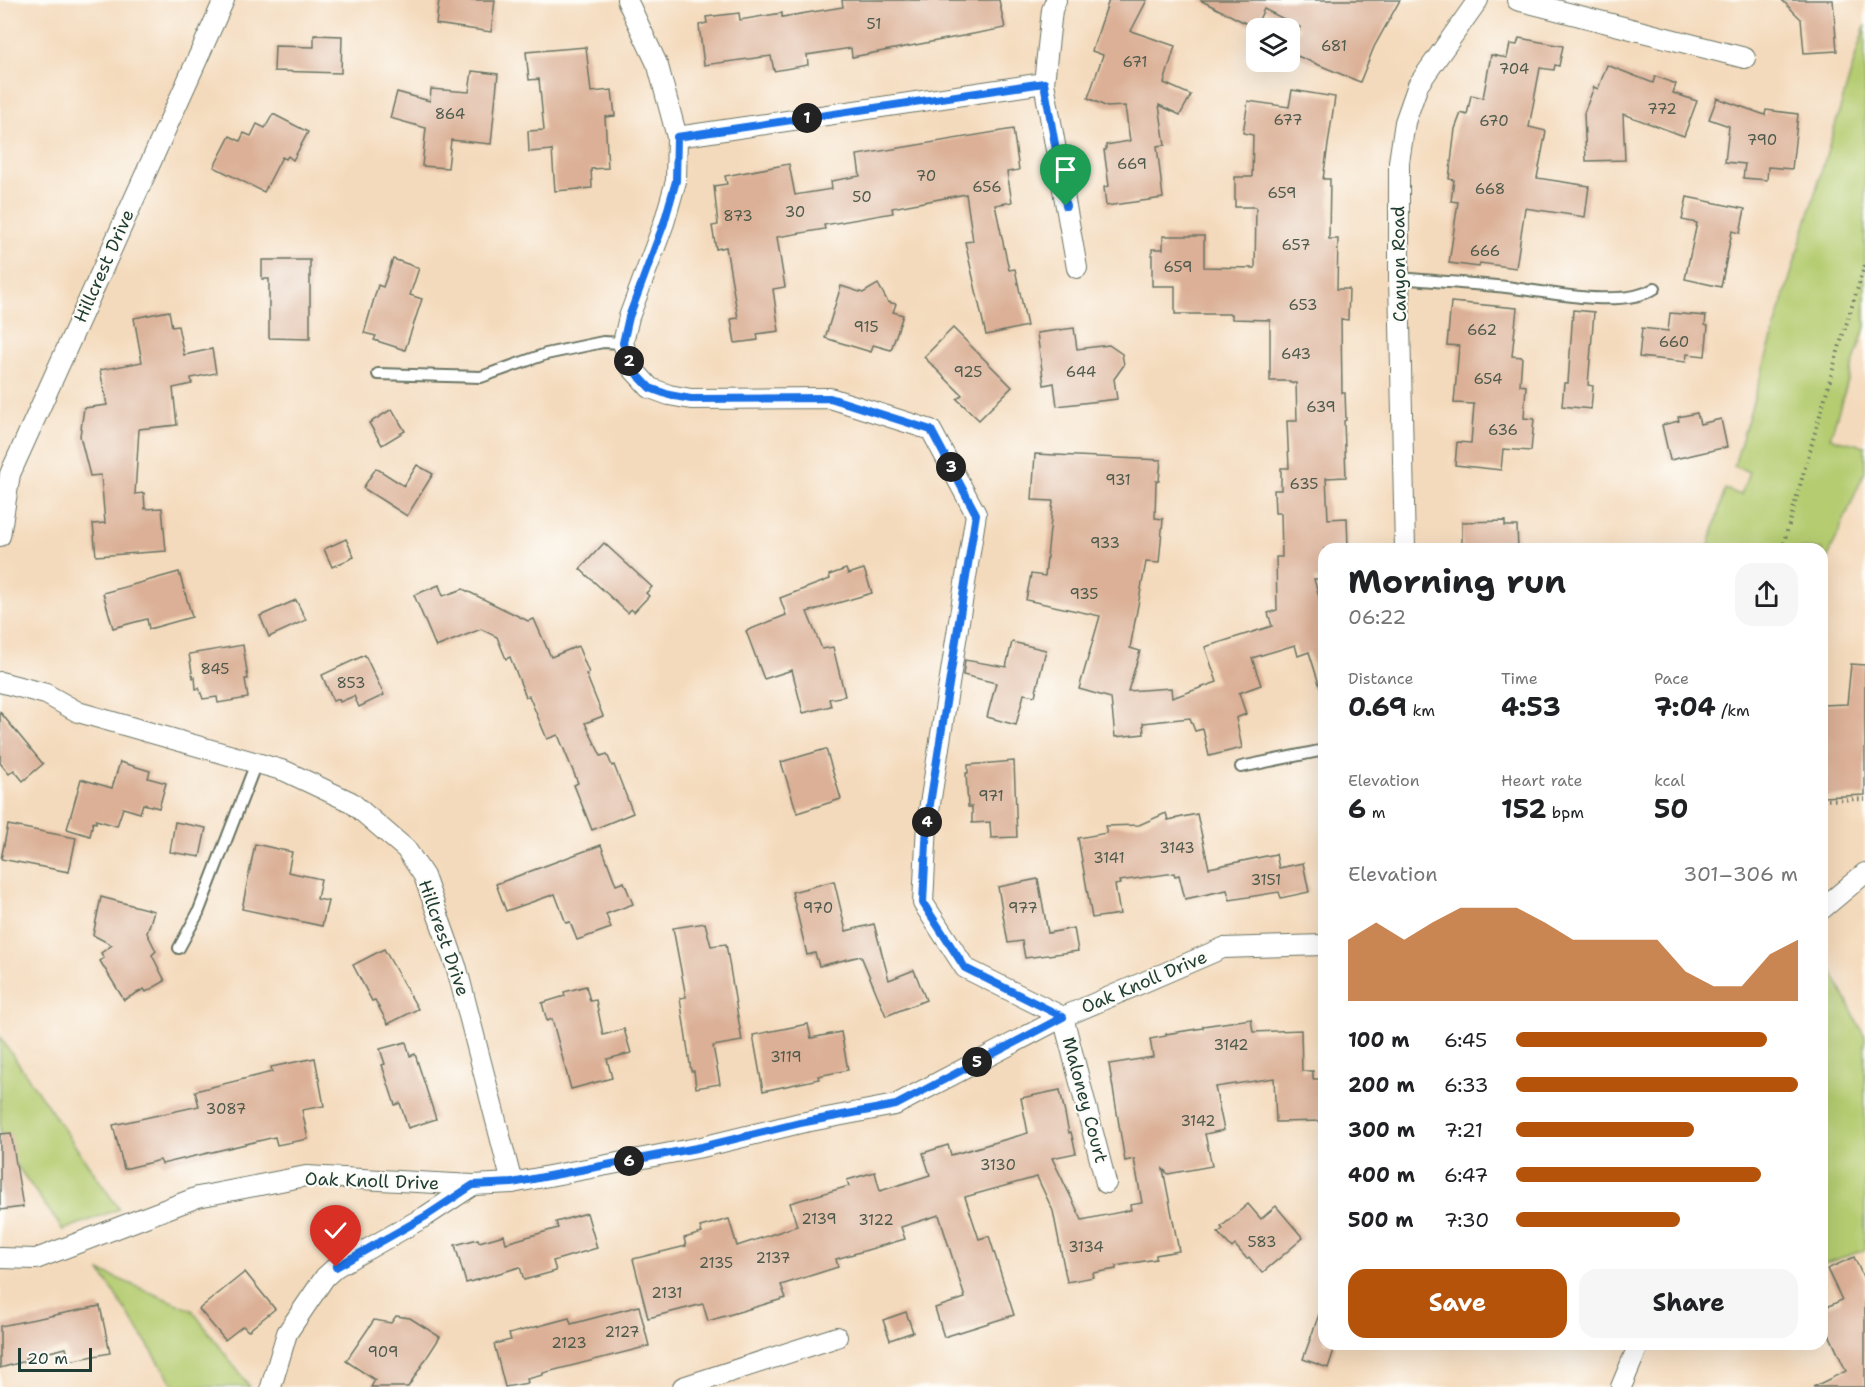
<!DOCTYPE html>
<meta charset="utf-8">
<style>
body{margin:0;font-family:"Shantell Sans",sans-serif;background:#f6f6f6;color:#202124;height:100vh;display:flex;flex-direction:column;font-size:22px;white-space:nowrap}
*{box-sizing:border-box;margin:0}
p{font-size:20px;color:#757577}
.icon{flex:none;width:33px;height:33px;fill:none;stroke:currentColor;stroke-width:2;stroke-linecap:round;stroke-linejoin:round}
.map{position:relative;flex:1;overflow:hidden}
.side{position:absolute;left:1318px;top:543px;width:510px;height:807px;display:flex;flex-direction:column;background:#fff;border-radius:18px;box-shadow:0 6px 24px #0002}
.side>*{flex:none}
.buttons{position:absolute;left:1246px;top:18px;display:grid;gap:12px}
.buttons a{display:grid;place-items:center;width:54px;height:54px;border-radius:12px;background:#fff;box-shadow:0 6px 24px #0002;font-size:30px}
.scale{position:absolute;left:18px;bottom:15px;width:74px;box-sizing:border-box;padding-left:6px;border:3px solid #1f3d34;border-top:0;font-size:16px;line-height:21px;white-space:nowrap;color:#1f3d34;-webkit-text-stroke:4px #fdfcf7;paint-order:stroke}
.pin{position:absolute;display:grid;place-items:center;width:51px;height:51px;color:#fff;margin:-62px -26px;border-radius:50% 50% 50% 0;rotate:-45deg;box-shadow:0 0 6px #0007}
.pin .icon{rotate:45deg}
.km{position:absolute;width:30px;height:30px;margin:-15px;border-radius:50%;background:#222;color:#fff;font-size:16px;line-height:30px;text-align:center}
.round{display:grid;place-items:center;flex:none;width:63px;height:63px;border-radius:18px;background:#f6f6f6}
.headline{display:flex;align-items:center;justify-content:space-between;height:102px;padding:0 30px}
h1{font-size:33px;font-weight:700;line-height:45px}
.figures{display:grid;grid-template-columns:repeat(3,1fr);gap:9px;height:102px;padding:6px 30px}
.figures div{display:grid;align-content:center}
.figures b{font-size:26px;font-weight:700}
.figures small{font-size:16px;font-weight:400}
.figures p{font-size:16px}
.chart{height:168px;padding:12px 30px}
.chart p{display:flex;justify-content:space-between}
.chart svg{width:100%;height:108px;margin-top:6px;fill:#b45309;opacity:.7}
.button{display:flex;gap:12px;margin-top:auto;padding:12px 30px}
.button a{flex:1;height:69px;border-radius:18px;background:#b45309;color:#fff;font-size:24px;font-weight:700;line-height:69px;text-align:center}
.button a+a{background:#f6f6f6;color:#202124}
ul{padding:0 30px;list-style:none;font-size:20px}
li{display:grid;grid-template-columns:96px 72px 1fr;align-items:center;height:45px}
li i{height:15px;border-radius:8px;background:#b45309}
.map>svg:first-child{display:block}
.green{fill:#b5cc71;stroke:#6a8452;stroke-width:1.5}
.building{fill:#dbb096}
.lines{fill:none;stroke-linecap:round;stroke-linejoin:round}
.lane-casing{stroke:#6a7464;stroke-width:14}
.street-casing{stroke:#6a7464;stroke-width:22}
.path{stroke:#6a7464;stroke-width:4;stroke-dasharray:1.5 4.5;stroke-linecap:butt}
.lane{stroke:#fff;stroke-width:10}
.street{stroke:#fff;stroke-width:20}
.route-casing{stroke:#fff;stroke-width:12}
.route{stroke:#1a73e8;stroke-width:8}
.labels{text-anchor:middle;stroke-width:4.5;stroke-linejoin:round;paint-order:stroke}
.number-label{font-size:15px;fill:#4e5a4c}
.street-label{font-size:18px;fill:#1f3d34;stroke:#fdfcf7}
</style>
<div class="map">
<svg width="1865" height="1387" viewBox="0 0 1865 1387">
<rect width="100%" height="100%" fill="#fdfcf7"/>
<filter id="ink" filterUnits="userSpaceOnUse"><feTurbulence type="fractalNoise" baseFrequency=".0167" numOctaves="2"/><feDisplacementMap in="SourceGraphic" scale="12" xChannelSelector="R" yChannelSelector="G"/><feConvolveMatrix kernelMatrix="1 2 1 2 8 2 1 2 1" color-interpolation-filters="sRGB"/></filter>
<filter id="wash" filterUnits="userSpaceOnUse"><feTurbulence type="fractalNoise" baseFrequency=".008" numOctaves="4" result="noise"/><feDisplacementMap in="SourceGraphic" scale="24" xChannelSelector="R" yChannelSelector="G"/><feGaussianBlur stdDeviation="1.35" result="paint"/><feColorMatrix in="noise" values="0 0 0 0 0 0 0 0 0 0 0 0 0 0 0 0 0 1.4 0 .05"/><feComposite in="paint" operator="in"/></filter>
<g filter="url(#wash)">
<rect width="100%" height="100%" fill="#f4dabc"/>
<g class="green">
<polygon points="1865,25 1865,327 1830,438 1865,446 1865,471 1823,569 1822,549 1708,549 1725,489 1741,495 1749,472 1734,466"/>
<polygon points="1822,952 1865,1037 1865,1250 1823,1264"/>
<polygon points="0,1037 119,1209 63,1230 0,1142"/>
<polygon points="100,1271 192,1310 250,1387 175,1387"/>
</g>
<g id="blocks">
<g class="building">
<polygon points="439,0 495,0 491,32 436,24"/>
<polygon points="842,0 999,0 1005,28 852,57 851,48 807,55 808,65 774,71 771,56 704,65 699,25 707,23 706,17 739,13 740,20 782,13 782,17 843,7"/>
<polygon points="1109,0 1147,0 1131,31 1175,46 1164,83 1191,95 1180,115 1159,105 1165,145 1157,146 1163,198 1106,206 1104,187 1109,186 1104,150 1106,150 1106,145 1130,141 1125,106 1107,107 1088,98 1103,55 1092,51"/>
<polygon points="1200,0 1400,0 1374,47 1360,82 1290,53 1300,27 1264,9 1255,28"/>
<polygon points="1782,0 1833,0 1837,51 1804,53 1801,19"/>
<polygon points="314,35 342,36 341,73 274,71 275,46 314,47"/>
<polygon points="1519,38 1563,46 1559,66 1555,65 1554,70 1540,68 1529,127 1546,131 1537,178 1589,186 1585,217 1525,208 1516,268 1480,263 1479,267 1449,263 1458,202 1451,201 1454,180 1449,179 1455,129 1461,113 1467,115 1471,95 1483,98 1491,55 1507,58 1510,44 1517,45"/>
<polygon points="586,47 591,92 612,90 615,116 605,117 608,168 591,169 592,188 555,191 552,150 529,152 528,131 544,130 539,79 529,80 526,52"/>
<polygon points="1607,65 1653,83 1655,76 1676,84 1673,93 1697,101 1684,136 1623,114 1625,160 1586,161 1584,113 1594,87 1598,89"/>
<polygon points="472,71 498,74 491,144 451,140 448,168 422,166 426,128 390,118 397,92 430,101 431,89 469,92"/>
<polygon points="1292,90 1335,97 1323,179 1330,179 1329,239 1338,239 1337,289 1349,289 1348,320 1341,319 1342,393 1345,393 1346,420 1344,421 1346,477 1326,478 1328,519 1347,518 1348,547 1324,549 1324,579 1314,579 1324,615 1324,686 1320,687 1309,652 1298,656 1295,645 1252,658 1261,685 1239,693 1246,714 1236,718 1242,748 1209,756 1203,729 1195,731 1190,718 1143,723 1144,734 1115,737 1111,698 1079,689 1100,616 1026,600 1031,574 1045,576 1053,501 1032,500 1035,454 1161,460 1159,481 1156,481 1155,518 1163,519 1159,563 1146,562 1130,648 1140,651 1128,691 1171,688 1172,698 1217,682 1205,647 1272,626 1268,613 1277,610 1276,557 1282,557 1281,513 1275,513 1274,490 1281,490 1281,468 1289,468 1287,421 1297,421 1296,383 1290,383 1290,381 1270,381 1270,320 1232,319 1232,314 1175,314 1175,286 1152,286 1152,249 1163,249 1163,236 1204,236 1204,267 1255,268 1256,207 1235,207 1235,177 1252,177 1253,135 1243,133 1248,101 1289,107"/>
<polygon points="1717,98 1765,115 1766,110 1798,114 1792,169 1768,167 1767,180 1743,178 1745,164 1725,162 1729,126 1709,119"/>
<polygon points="273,114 308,132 293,160 288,156 286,159 282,157 264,192 214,167 230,136 240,141 244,133 251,136 257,124 265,128"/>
<polygon points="1013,129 1019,170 1007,172 1012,202 995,205 1009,270 1015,269 1027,326 986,335 965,242 973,241 966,194 892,208 893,213 824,225 825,229 777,237 785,287 773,289 779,331 757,334 758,340 735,343 731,319 738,318 726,247 716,249 712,226 718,225 714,186 727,184 725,176 789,164 795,195 832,189 831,181 860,176 857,155"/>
<polygon points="1687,197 1745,209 1740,233 1732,231 1721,287 1685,279 1697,223 1682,220"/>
<polygon points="393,259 419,268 410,295 422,299 405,350 374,340 376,336 364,333 378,285 383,287"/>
<polygon points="262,260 310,260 310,339 269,338 269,279 262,279"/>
<polygon points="878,284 888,302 896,304 893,312 903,315 891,350 873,345 871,352 825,338 841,286 863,293"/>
<polygon points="1451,302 1517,308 1512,356 1522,357 1520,385 1526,386 1524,418 1534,419 1531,451 1503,449 1501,470 1455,465 1457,442 1471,443 1474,404 1454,403 1459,346 1447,345"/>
<polygon points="1573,310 1594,312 1588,385 1593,386 1591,409 1562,406 1564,383 1568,383"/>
<polygon points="169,311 172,327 178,326 184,355 212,349 216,373 191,378 192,384 173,388 177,425 139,429 135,494 144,493 145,509 162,508 166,551 96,556 93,524 105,523 101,475 90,476 80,436 84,408 107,405 100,370 142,362 134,318"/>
<polygon points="1670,313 1706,316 1705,325 1708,326 1705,356 1687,354 1686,362 1639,357 1642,328 1668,331"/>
<polygon points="953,328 1012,387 979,420 957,399 962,395 924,357"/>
<polygon points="1074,328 1077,349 1109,345 1122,354 1124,365 1114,379 1117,399 1057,406 1054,383 1044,385 1037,333"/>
<polygon points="392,409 405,431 382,445 369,423"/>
<polygon points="1697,413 1700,424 1721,419 1727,447 1670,460 1662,425 1679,421 1678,417"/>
<polygon points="417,465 433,474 407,516 363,488 376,468 404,486"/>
<polygon points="1505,521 1505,526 1517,526 1518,549 1462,549 1462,522"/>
<polygon points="346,539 354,557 332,567 324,549"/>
<polygon points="604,543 652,587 646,593 649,596 634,612 631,609 628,613 580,569"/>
<polygon points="846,569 848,574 864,569 872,593 807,612 822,649 833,647 845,696 829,699 831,706 803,713 792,670 764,679 746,631 786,615 780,598 830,579 829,575"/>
<polygon points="179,572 192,617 149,629 147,619 113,628 103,593"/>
<polygon points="439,585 443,596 463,589 528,621 534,619 551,657 578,646 589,673 586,674 603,716 585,723 601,756 607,754 612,766 614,765 633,813 592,830 574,785 578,783 558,735 547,739 529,696 526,697 510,657 506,659 497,637 481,629 436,647 414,595"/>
<polygon points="296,600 306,620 269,637 260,616"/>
<polygon points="1012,642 1046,650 1035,696 1024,694 1016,725 987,717 996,683 963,675 965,660 1006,667"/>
<polygon points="243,645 248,679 245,679 248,698 218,703 217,697 203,699 199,688 196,689 195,677 193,678 189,654"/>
<polygon points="365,655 384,695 359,707 354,696 340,702 339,699 333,701 322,675"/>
<polygon points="1851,664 1865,665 1865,795 1822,797 1822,705 1847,704"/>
<polygon points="0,712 43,764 23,781 14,770 9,774 0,763"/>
<polygon points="826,749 841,799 797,813 781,762"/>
<polygon points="1014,761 1017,837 991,838 990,822 972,823 972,807 968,807 966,773 968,773 968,765"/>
<polygon points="120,762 150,771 148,778 166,783 159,808 143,804 140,813 123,808 117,826 96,820 96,823 93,822 90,836 67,829 81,779 112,788"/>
<polygon points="1166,813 1168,820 1197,814 1209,868 1276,854 1279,868 1303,863 1309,892 1281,898 1279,892 1230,900 1227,890 1185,899 1179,875 1175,876 1174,873 1119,881 1120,884 1115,885 1120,914 1092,918 1078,838 1107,833 1105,826 1139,825"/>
<polygon points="175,822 206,828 200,857 170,852"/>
<polygon points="8,825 76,838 69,872 1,859"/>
<polygon points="255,844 292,852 288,872 321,879 317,899 328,901 322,926 242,909"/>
<polygon points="601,845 616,885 624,882 633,904 606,914 611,928 577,940 570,922 566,923 555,894 506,911 496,884"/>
<polygon points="1038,879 1048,933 1074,928 1078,951 1025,958 1022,941 1008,943 998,887"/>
<polygon points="834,881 846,931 874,924 889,980 914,970 926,1000 886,1016 861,956 819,966 815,953 807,955 792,892"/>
<polygon points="101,897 154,911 147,933 156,951 152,955 165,981 146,992 144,989 124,1000 100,961 104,958 101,953 112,945 93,935"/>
<polygon points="705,923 711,946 726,944 742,1041 713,1046 720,1084 696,1088 694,1071 691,1071 680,998 686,997 673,928"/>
<polygon points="384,949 418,1009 388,1024 375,1000 372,1001 353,965"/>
<polygon points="586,986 590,1001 596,1000 603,1035 624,1029 631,1053 607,1059 612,1078 571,1089 552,1019 547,1021 542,1003 565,996 564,992"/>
<polygon points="1251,1019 1253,1032 1301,1030 1302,1071 1313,1071 1313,1079 1324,1079 1324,1121 1276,1122 1274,1078 1215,1087 1224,1130 1205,1134 1212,1166 1168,1174 1163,1169 1179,1251 1156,1255 1156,1259 1116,1266 1116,1269 1093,1273 1094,1277 1067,1282 1053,1211 1037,1177 965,1197 979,1239 989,1236 1014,1315 944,1337 935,1308 965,1298 939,1215 901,1227 905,1239 836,1259 838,1267 781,1285 786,1298 708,1321 703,1304 648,1318 633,1259 686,1246 684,1238 702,1233 700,1227 729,1219 737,1246 797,1226 790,1203 849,1186 847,1180 875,1172 880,1191 930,1175 923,1153 948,1145 951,1155 1028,1133 1021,1098 1060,1090 1069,1133 1071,1132 1076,1153 1052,1158 1082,1220 1131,1210 1130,1205 1142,1203 1134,1159 1125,1161 1109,1064 1153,1057 1150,1039 1166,1036 1166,1034 1203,1028 1203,1026"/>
<polygon points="808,1024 811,1038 841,1032 848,1070 818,1076 819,1079 763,1091 753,1035"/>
<polygon points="406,1042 410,1056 415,1054 436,1119 408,1128 400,1103 395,1105 382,1065 385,1064 380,1049"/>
<polygon points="315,1058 324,1106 302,1110 308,1139 277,1145 275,1137 162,1164 160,1160 124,1169 113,1125 199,1106 195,1091 272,1072 271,1067"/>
<polygon points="11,1133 23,1207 0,1210 0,1134"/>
<polygon points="1248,1204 1261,1219 1276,1206 1303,1238 1262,1273 1249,1257 1247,1259 1235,1245 1232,1248 1218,1233 1223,1229 1221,1227"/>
<polygon points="587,1213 597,1248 553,1261 556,1271 524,1280 520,1267 466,1283 455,1245 478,1239 479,1242 504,1235 506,1243 558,1228 556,1222"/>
<polygon points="1854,1257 1865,1281 1865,1387 1813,1387 1846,1371 1822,1319 1822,1309 1842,1300 1827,1269"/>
<polygon points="245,1272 275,1309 248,1331 243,1326 225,1340 199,1309"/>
<polygon points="100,1306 110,1353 69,1361 66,1348 25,1358 26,1361 0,1368 0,1326"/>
<polygon points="639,1306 649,1346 543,1373 543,1375 527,1379 528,1383 505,1387 494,1344 511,1340 509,1334 569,1318 571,1324"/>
<polygon points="1322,1306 1324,1306 1324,1344 1336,1344 1328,1368 1303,1359"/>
<polygon points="906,1312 913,1332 890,1340 883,1320"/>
<polygon points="396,1316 410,1318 440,1337 408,1387 371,1387 375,1380 346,1361 374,1320 391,1323"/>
</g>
</g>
</g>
<g filter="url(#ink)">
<use href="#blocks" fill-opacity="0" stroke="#6a7464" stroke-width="1.5"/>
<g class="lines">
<g class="lane-casing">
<g id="lane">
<path d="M1399,278C1431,281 1464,283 1496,286C1537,289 1621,311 1655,288"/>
<polyline points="378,374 481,377 546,354 603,342 623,343"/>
<polyline points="1241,767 1324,750"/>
<polyline points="179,948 198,913 256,763"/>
</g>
</g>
<g class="street-casing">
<g id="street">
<polyline points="627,0 658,66 677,137 676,181 664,223 629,317 623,343 631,367 650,388 669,395 691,399 830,398 931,430 976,514 927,823 923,903 965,968 1063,1017 1106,1183"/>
<polyline points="1056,0 1052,10 1044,83 1077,268"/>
<polyline points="1517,0 1745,58"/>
<polyline points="677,137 1044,83"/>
<polyline points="0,536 10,474 224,0"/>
<polyline points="1405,549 1399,278 1399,162 1405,122 1418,85 1478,0"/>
<polyline points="0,682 46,694 78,712 285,771 351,802 406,849 424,876 457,969 512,1183"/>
<polyline points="1822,909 1865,873"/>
<polyline points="0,1258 36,1259 198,1197 306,1176 473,1185 512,1183 702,1147 800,1123 895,1105 1063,1017 1223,948 1324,945"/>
<polyline points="271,1387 287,1333 325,1277 336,1267 426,1216 473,1185"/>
<polyline points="683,1387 837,1337"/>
<polyline points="1621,1387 1639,1344"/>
</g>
</g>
<g class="path">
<polyline points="1782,549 1841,341 1865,265"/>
<polyline points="1822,800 1865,799"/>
</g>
<use href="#lane" class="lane"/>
<use href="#street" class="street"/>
</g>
</g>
<g class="lines" filter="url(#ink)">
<g class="route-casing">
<polyline id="route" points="336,1267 426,1216 473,1185 512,1183 575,1171 702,1147 800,1123 896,1105 1063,1017 965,968 923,903 927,823 976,514 931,430 830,398 691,399 669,395 650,388 631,368 623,343 629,317 664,223 676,181 677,137 1044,83 1066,206"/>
</g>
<use href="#route" class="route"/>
</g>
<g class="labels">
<g class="number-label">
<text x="874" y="29">51</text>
<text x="1334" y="51">681</text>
<text x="1135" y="67">671</text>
<text x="1514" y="74">704</text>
<text x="1662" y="114">772</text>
<text x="450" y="119">864</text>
<text x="1288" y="125">677</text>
<text x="1494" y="126">670</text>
<text x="1762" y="145">790</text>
<text x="1132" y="169">669</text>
<text x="926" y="181">70</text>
<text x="987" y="192">656</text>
<text x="1490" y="194">668</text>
<text x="1282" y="198">659</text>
<text x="862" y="202">50</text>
<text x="795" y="217">30</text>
<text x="738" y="221">873</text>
<text x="1296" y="250">657</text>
<text x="1485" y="256">666</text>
<text x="1178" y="272">659</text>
<text x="1303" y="310">653</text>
<text x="866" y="332">915</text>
<text x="1482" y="335">662</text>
<text x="1674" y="347">660</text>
<text x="1296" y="359">643</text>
<text x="968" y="377">925</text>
<text x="1081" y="377">644</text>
<text x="1488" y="384">654</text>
<text x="1321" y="412">639</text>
<text x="1503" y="435">636</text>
<text x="1118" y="485">931</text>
<text x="1304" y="489">635</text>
<text x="1105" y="548">933</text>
<text x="1084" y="599">935</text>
<text x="215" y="674">845</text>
<text x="351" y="688">853</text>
<text x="991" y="801">971</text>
<text x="1177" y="853">3143</text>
<text x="1109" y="863">3141</text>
<text x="1266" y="885">3151</text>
<text x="818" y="913">970</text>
<text x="1023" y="913">977</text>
<text x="1231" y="1050">3142</text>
<text x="786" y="1062">3119</text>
<text x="226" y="1114">3087</text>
<text x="1198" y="1126">3142</text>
<text x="998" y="1170">3130</text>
<text x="819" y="1224">2139</text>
<text x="876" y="1225">3122</text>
<text x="1262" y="1247">583</text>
<text x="1086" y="1252">3134</text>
<text x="773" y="1263">2137</text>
<text x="716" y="1268">2135</text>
<text x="667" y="1298">2131</text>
<text x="622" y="1337">2127</text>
<text x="569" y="1348">2123</text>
<text x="383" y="1357">909</text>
</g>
<g class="street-label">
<text transform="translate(1399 264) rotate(-91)" y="6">Canyon Road</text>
<text transform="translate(104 266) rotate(-66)" y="6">Hillcrest Drive</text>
<text transform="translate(444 938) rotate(71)" y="6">Hillcrest Drive</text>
<text transform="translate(1144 982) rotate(-23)" y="6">Oak Knoll Drive</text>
<text transform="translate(1085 1100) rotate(75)" y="6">Maloney Court</text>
<text transform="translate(372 1181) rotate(2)" y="6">Oak Knoll Drive</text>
</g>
</g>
</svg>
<div class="buttons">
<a><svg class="icon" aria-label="layers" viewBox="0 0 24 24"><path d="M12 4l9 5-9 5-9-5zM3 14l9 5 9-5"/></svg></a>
</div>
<div class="scale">20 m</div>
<div class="pin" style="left:1066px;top:206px;background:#1e9e55"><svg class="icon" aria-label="arrive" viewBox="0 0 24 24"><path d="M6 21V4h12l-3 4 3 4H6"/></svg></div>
<div class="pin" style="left:336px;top:1267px;background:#d93025"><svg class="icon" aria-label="check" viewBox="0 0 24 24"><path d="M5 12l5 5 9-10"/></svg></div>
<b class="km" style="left:807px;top:118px">1</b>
<b class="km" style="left:629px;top:361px">2</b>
<b class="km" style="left:951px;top:467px">3</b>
<b class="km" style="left:927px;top:822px">4</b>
<b class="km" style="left:977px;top:1062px">5</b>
<b class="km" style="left:629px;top:1161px">6</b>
<section class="side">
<div class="headline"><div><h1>Morning run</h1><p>06:22</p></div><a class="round"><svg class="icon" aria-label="share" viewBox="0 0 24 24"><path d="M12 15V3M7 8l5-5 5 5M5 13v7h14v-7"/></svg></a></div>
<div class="figures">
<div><p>Distance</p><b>0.69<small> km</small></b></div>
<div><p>Time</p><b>4:53</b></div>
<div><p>Pace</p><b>7:04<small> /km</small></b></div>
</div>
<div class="figures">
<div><p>Elevation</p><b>6<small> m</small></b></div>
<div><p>Heart rate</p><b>152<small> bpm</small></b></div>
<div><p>kcal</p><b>50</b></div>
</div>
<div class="chart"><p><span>Elevation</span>301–306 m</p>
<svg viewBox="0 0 160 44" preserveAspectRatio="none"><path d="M0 44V19L10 12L20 19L30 12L40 6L50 6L60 6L70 12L80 19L90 19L100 19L110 19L120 32L130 38L140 38L150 25L160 19V44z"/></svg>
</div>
<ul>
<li><b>100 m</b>6:45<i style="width:89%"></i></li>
<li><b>200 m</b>6:33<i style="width:100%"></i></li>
<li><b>300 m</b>7:21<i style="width:63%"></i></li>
<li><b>400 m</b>6:47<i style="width:87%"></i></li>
<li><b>500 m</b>7:30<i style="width:58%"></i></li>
</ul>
<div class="button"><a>Save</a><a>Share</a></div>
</section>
</div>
